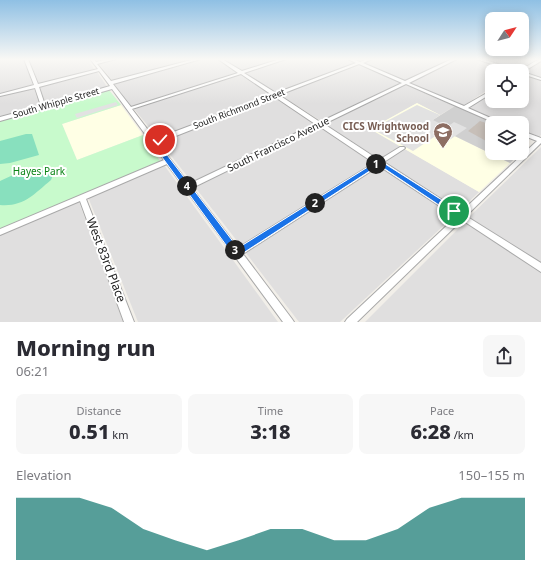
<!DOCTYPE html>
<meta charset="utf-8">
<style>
body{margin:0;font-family:"Noto Sans",sans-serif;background:#f7f7f7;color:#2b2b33;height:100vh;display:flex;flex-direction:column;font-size:15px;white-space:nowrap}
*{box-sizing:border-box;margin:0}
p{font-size:13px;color:#7c7c81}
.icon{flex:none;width:22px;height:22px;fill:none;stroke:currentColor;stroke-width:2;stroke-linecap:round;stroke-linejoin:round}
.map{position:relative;height:322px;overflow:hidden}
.sheet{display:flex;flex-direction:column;background:#fff;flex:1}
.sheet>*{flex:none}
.needle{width:26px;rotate:54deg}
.fabs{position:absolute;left:485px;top:12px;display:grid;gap:8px}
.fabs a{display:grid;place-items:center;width:44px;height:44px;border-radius:8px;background:#fff;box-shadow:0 2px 10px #0003;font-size:20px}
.pin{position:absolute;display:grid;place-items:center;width:34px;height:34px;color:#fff;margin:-17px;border:2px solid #fff;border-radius:50%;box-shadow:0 1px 4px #0007}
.km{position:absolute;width:20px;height:20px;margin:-10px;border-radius:50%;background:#222;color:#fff;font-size:11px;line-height:20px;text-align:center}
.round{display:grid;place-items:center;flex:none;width:42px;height:42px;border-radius:8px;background:#f7f7f7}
.head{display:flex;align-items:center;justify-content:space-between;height:68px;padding:0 16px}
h1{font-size:22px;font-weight:800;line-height:30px}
.figures{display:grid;grid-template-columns:repeat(3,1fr);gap:6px;height:68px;padding:4px 16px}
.figures div{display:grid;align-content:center;border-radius:8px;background:#f7f7f7;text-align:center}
.figures b{font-size:20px;font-weight:800}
.figures small{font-size:11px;font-weight:400}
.figures p{font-size:11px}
.chart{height:112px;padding:8px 16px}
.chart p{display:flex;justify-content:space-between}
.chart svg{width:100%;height:72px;margin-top:4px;fill:#0f766e;opacity:.7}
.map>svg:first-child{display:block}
.residential{fill:#e0dfdf}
.education{fill:#ffffe5}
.religious{fill:#d0d0d0}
.park{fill:#c8facc}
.pitch{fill:#88e0be}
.parking{fill:#e2e2e2}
.building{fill:#c7bfb8}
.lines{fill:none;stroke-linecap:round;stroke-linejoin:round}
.minor-casing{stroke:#a9a9a9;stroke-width:2}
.minor{fill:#fff;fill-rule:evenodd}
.route{fill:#1a73e8;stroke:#fff}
.labels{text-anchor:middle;stroke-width:4;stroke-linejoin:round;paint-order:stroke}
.far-street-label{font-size:9px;fill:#222;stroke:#fff}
.education-label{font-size:10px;font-weight:bold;fill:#785e54;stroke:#fff;text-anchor:end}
.street-label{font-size:10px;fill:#222;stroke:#fff}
.park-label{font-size:10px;fill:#0c8416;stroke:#fff}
.near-street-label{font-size:12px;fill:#222;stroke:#fff}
</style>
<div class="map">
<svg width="541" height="322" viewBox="0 0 541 322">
<rect width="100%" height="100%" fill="#f2efe9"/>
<g class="residential">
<polygon points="0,59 24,59 33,86 0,94"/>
<polygon points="29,59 87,59 95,70 39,84"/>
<polygon points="118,59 195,59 113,81 99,64"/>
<polygon points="204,59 217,59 238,73 132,107 114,84"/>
<polygon points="224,59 280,59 242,71"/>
<polygon points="288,59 347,59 355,63 277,93 245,73"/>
<polygon points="374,59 451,59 404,81 363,63"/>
<polygon points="459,59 476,59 513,71 492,71 492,87 463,106 410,83"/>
<polygon points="482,59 536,59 518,70"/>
<polygon points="541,61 541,78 524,72"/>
<polygon points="359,64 401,83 321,121 280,95"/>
<polygon points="97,72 108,88 46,105 39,86"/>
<polygon points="241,74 272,95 158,138 134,109"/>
<polygon points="522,74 541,80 541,135 538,138 522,131 522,123 503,123 468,108 492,93 492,101 522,101"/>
<polygon points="406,85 455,106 440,115 417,103 371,129 479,192 459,211 325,124"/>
<polygon points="34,88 40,107 0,118 0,96"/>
<polygon points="276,97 316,123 192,182 160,142"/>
<polygon points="321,126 374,162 241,246 195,187"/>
<polygon points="541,147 541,263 469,217"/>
<polygon points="164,165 278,322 138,322 88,197"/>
<polygon points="380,166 455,215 340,322 299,322 246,253"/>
<polygon points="79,202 123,322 0,322 0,235"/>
<polygon points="465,222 541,272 541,322 365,322"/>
</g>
<g class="education">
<polygon points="417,103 440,115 428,123 510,163 479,192 370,129"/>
<polygon points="121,105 143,135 77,160 62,124"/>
</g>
<polygon class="religious" points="455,106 494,123 492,123 492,153 521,153 510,163 428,123"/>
<polygon class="park" points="109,90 121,105 62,124 77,160 143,135 160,161 0,230 0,121"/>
<g class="pitch">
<polygon points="26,134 32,134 39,155 10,163 0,164 0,141"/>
<path d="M36,169L44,170L53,175L51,180C34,194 24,207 0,205V181L13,175Z"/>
</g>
<g class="parking">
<polygon points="116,102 118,105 77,118 75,114"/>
<polygon points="417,105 440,115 433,120 447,127 454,122 467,128 448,141 437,135 413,151 372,129"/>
</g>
<polygon class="building" points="480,121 492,125 492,141 488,139 486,141 468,131"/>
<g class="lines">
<g class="minor-casing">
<g id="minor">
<path d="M24,59H28L38,84L98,69L90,59H94L96,62L109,59H116L97,64L111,81L195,59H201L113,84L131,107L238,73L218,59H222L242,71L280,59H286L244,73L276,93L356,63L348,59H353L360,62L367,59H372L363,63L405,81L452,59H457L409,83L464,106L492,90V93L468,108L502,123H495L406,84L324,124L379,160L400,147H404L405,148L404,149L384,162L461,212L537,141L522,135V131L541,138V143L466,216L541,263V272L462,220L357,322H345L347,319L456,217L379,166L243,254L292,319L294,322H283L167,164L86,199L134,322H124L80,201L0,235V229L164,160L112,89L0,121V117L41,106L35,88L0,96V94L34,85ZM359,64L402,83L320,122L279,95ZM99,71L110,86L45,105L39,87ZM241,74L272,95L155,139L132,109ZM275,97L315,124L189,184L158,143ZM319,126L374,163L238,248L192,188Z"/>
<polygon points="477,59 483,59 518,71 512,71"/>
<polygon points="539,59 541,59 541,61 523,72 541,78 541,80 522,74 522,71 520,71 521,70"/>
</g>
</g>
<use href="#minor" class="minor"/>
</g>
<linearGradient id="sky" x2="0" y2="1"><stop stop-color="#8fc0e4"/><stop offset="0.57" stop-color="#f9f8f5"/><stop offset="1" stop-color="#f9f8f5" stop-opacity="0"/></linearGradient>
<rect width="541" height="104" fill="url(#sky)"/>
<polygon class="route" points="160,138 163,140 158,143 238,248 379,160 456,209 458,211 454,214 451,213 379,165 237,257 234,256 151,142"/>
<defs>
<g id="school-pin" transform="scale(1)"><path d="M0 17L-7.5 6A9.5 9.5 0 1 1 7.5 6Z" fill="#8d6e63" stroke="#fff"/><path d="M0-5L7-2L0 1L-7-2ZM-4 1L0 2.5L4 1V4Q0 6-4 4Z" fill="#fff"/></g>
</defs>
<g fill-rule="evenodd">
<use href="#school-pin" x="443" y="132"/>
</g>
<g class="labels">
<g class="far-street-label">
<text transform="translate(56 103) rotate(-16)" y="3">South Whipple Street</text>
<text transform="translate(239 109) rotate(-21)" y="3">South Richmond Street</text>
</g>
<g class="education-label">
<text x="429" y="130">CICS Wrightwood<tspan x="429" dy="12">School</tspan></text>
</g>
<g class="street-label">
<text transform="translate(278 144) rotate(-26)" y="4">South Francisco Avenue</text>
</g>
<g class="park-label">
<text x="39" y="175">Hayes Park</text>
</g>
<g class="near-street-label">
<text transform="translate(106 260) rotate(69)" y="4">West 83rd Place</text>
</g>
</g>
</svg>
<div class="fabs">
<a><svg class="needle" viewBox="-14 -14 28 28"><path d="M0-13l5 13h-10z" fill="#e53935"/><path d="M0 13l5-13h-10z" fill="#7c7c81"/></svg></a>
<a><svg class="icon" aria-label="locate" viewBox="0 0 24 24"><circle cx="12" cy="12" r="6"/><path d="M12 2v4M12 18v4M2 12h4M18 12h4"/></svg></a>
<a><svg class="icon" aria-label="layers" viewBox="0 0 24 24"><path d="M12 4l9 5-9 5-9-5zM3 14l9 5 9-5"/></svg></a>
</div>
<div class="pin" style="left:454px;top:211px;background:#1e9e55"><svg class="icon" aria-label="arrive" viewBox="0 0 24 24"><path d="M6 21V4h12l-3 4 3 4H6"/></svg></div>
<div class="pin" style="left:160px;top:140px;background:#d93025"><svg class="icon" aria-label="check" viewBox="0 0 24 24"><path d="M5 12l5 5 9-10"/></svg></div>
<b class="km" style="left:376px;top:164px">1</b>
<b class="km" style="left:315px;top:203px">2</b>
<b class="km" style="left:235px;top:250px">3</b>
<b class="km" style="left:187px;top:186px">4</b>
</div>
<section class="sheet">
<div class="head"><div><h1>Morning run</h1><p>06:21</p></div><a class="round"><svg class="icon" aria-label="share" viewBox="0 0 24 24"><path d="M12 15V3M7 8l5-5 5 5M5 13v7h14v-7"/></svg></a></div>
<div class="figures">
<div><p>Distance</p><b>0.51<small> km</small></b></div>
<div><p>Time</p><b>3:18</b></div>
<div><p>Pace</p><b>6:28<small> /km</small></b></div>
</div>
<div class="chart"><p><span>Elevation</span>150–155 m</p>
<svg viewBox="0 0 160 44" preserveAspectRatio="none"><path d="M0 44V6L10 6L20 6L30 12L40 25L50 32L60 38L70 32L80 25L90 25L100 32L110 32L120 25L130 12L140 6L150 6L160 6V44z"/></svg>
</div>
</section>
